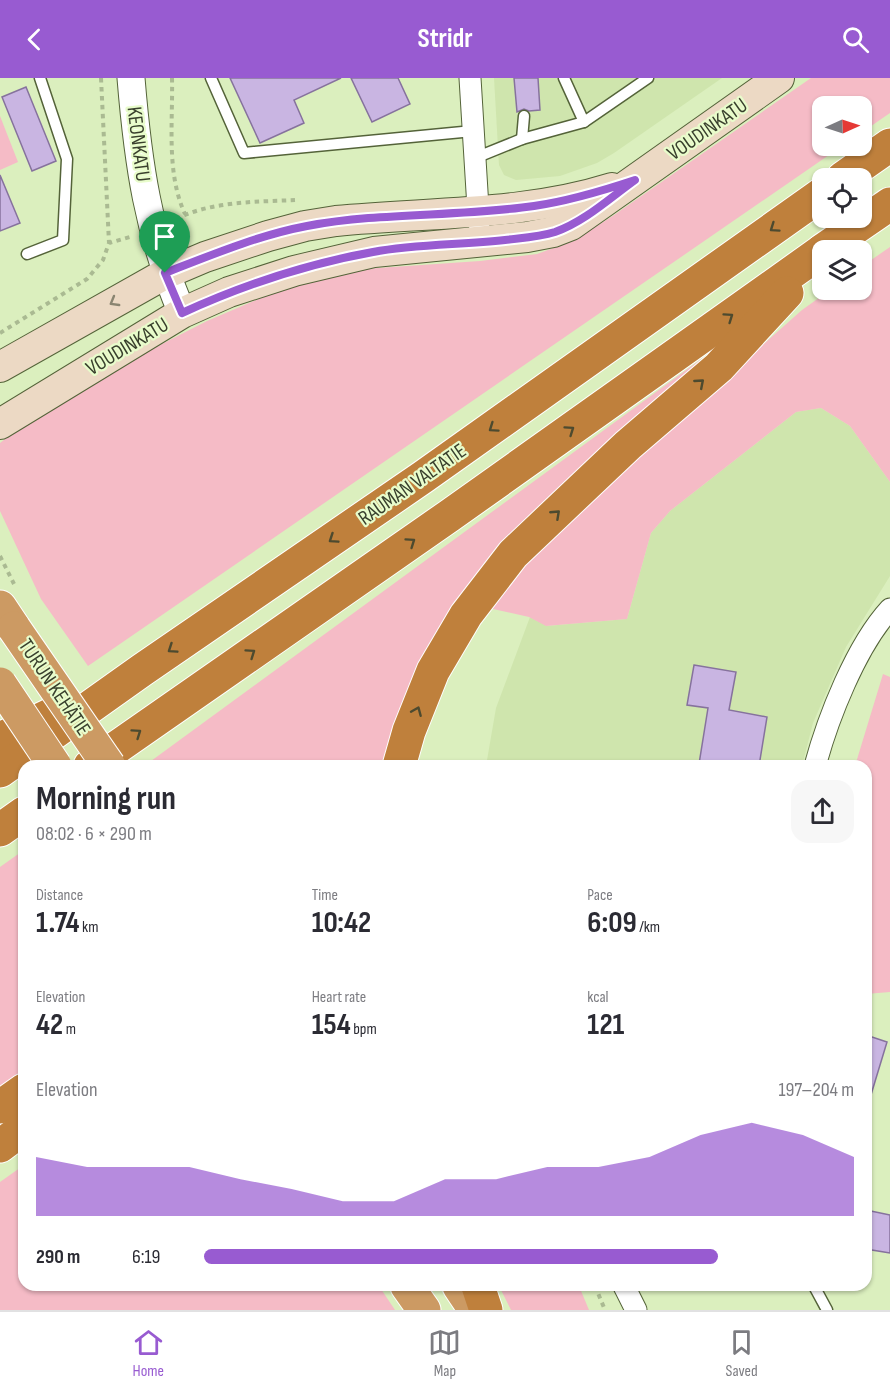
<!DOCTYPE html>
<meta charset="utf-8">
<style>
body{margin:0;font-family:"Sofia Sans Condensed",sans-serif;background:#f7f7f7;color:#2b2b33;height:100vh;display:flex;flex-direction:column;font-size:22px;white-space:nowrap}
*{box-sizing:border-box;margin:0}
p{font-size:20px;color:#7c7c81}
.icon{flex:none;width:33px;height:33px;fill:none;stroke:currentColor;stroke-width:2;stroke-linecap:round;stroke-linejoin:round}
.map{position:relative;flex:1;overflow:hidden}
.side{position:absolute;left:18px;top:682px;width:854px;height:531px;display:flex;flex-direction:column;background:#fff;border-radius:18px;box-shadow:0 2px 4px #0004}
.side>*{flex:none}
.needle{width:39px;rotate:87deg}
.fabs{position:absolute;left:812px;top:18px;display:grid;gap:12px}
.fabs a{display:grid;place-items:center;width:60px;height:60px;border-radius:12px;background:#fff;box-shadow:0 2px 4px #0004;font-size:30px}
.pin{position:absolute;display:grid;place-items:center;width:51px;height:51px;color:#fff;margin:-62px -26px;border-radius:50% 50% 50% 0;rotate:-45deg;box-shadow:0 0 6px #0007}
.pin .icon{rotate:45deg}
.round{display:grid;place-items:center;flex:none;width:63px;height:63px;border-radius:18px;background:#f7f7f7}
.overview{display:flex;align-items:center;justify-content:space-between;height:102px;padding:0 18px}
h1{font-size:33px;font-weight:700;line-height:45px}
.figures{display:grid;grid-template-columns:repeat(3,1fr);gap:9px;height:102px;padding:6px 18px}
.figures div{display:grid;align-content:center}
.figures b{font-size:30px;font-weight:700}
.figures small{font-size:16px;font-weight:400}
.figures p{font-size:16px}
.chart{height:168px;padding:12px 18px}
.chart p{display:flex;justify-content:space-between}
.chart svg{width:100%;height:108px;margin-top:6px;fill:#985bd1;opacity:.7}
ul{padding:0 18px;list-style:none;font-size:20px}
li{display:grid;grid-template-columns:96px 72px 1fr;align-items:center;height:45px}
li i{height:15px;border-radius:8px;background:#985bd1}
header{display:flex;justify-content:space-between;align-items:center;height:78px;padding:0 18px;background:#985bd1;color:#fff;font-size:27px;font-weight:700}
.dock{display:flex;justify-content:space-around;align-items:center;height:84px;border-top:2px solid #e1e1e2;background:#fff;font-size:16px;color:#7c7c81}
.dock a{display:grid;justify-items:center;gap:3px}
.dock .on{color:#985bd1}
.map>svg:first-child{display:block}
.built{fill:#cfe5ad}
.green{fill:#f5bbc6}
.building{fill:#c9b5e2;stroke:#86729d;stroke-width:1.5}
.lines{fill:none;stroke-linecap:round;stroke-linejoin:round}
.service-casing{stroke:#546339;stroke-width:13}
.minor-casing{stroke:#546339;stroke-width:23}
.tertiary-casing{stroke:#546339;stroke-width:29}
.secondary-casing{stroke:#546339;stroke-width:32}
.trunk-casing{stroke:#fff;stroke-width:35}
.motorway-casing{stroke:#fff;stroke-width:35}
.path{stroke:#aaba92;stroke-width:4;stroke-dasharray:4.5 4.5;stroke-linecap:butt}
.service{stroke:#fff;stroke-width:10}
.minor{stroke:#fff;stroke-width:21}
.tertiary{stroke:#fff;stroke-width:27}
.secondary{stroke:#ecd9c4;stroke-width:30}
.trunk{stroke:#cc9a63;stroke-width:33}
.motorway{stroke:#bf803c;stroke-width:33}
.trunk-bridge-casing{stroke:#fff;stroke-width:35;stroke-linecap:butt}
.trunk-bridge{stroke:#cc9a63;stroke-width:33}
.oneway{stroke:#4d4a2f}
.oneway2{stroke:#8a8571}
.route-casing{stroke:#fff;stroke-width:12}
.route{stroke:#985bd1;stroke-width:8}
.labels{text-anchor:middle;stroke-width:4.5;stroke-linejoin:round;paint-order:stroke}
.street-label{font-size:21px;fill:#39402d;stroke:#e8fccb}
</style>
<header><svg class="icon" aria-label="back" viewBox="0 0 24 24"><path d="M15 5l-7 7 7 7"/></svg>Stridr<svg class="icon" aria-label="search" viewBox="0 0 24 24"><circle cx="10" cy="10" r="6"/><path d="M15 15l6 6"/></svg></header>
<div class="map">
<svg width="890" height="1232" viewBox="0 0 890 1232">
<rect width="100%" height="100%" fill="#dbefbe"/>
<g class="built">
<polygon points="494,0 722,0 614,75 597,85 560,98 516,102 504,97 499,87"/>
<polygon points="821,330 850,348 890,404 890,498 846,569 813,645 802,688 486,688 496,630 530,539 547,548 627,541 651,455 670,433 796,334"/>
</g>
<g class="green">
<polygon points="811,0 890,0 890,35 861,55 861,28 822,28 822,68 842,68 88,588 41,521 0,433 0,365 60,318 207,243 296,205 363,191 480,183 537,176 575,162 614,137"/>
<polygon points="0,38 18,84 0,92"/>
<polygon points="890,169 890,404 850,348 821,330 796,334 670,433 651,455 627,541 546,548 529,539 484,529 534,476 679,341 802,232 830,212 861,212 861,189"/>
<polygon points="704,279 709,283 549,424 388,688 155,688 151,683"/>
<polygon points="883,596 890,599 890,914 866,916 866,688 855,688"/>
<polygon points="24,772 24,994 0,1012 0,789"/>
<polygon points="24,1087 24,1208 379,1208 395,1232 0,1232 0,1104"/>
<polygon points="499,1208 579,1208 589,1232 511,1232"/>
</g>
<g class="building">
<polygon points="230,0 341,0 294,22 304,45 260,65"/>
<polygon points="351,0 398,0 410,26 372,44"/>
<polygon points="514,0 538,0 540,32 529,33 524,31 517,34"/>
<polygon points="26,9 56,83 32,93 2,19"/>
<polygon points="0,97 20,145 0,153"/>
<polygon points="694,587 736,594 729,632 767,639 759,688 716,688 699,686 708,630 687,627"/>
<polygon points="866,957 887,964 870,1020 866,1019"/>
<polygon points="866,1132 890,1137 890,1175 866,1171"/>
</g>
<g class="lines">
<g class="service-casing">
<g id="service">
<polyline points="211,0 244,75 473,53"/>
<polyline points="564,0 584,44"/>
<polyline points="522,61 524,38"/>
<polyline points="475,80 522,61 584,44 648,0"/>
<polyline points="27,176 63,162 67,81 40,0"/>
<polyline points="814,1208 827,1232"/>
</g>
</g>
<g class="minor-casing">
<g id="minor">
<polyline points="470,0 479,146"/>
<path d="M815,688C828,640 856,568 890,531"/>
<polyline points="624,1208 636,1232"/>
</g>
</g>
<g class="tertiary-casing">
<path id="tertiary" d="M131,0C138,86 148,155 182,235"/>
</g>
<g class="secondary-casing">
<g id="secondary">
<path d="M0,289L165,196L205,179L268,158L305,148L336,143C429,134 523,138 612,110"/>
<polyline points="0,346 182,235 229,214 294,193 374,174 527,159 553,154 571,147 779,0"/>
</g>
</g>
<g class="trunk-casing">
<g id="trunk">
<polyline points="0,529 14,550"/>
<polyline points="407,1208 424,1232"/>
<polyline points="459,1208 475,1232"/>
</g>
</g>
<g class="motorway-casing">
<g id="motorway">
<polyline points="843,100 890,67"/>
<polyline points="823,172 890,126"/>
<polyline points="0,661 54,635"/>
<polyline points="90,688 449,438 822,173"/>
<polyline points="399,688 409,653 433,593 466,537 513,476 628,367 719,289 787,215"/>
<polyline points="0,693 142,592 423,399 822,116"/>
<polyline points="0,752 24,735"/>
<polyline points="0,1029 24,1012"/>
<polyline points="0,1068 24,1050"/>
<polyline points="478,1208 486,1232"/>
</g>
</g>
<g class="path">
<polyline points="101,0 109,165"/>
<path d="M172,0C173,45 166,95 185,136"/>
<path d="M176,141C212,123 256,124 295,122"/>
<polyline points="0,255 87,201 103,182 109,165 130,159"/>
<polyline points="0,478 14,506"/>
<polyline points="595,1208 605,1232"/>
</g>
<use href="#service" class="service"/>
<use href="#minor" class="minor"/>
<use href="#tertiary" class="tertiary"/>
<use href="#secondary" class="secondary"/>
<use href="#trunk" class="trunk"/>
<use href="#motorway" class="motorway"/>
<g class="trunk-bridge-casing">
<g id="trunk-bridge">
<polyline points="14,550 109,688"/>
<polyline points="0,606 55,688"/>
</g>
</g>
<use href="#trunk-bridge" class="trunk-bridge"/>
</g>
<defs><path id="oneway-chevron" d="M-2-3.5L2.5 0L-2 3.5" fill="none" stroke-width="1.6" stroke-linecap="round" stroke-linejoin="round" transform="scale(1.5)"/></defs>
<g class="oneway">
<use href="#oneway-chevron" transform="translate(774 150) rotate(145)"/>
<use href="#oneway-chevron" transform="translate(729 239) rotate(-35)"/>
<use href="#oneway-chevron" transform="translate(700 305) rotate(-41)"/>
<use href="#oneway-chevron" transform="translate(493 350) rotate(145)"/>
<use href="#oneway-chevron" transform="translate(570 352) rotate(-35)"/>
<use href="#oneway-chevron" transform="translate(556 436) rotate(-43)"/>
<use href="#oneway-chevron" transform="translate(333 461) rotate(146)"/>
<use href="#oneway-chevron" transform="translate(411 464) rotate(-35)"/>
<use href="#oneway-chevron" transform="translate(172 571) rotate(146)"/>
<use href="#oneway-chevron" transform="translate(251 575) rotate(-35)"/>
<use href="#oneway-chevron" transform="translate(417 633) rotate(-67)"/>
<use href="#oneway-chevron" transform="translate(137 655) rotate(-35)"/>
</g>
<use class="oneway2" href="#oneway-chevron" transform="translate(114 224) rotate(150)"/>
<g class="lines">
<g class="route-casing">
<path id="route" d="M635,102C610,120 584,144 555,154C539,159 521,160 505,162C461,167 416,166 373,174C306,186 243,207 182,235L165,195C211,177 259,157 307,148C382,134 459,139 534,128C569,123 602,113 635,102Z"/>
</g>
<use href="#route" class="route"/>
</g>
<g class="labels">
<g class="street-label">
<text transform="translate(707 51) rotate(-35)" y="7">VOUDINKATU</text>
<text transform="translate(139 66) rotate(83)" y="7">KEONKATU</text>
<text transform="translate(127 268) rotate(-31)" y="7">VOUDINKATU</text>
<text transform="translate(412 406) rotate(-35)" y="7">RAUMAN VALTATIE</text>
<text transform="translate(55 609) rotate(56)" y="7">TURUN KEHÄTIE</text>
</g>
</g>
</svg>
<div class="fabs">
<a><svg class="needle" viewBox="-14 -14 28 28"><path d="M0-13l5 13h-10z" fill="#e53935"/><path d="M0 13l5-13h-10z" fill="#7c7c81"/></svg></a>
<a><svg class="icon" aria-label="locate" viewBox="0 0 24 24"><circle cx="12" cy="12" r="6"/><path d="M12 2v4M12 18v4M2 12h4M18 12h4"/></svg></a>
<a><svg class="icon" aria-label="layers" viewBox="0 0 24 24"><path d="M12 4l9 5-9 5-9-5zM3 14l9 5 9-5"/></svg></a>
</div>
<div class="pin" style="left:165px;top:195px;background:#1e9e55"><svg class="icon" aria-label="arrive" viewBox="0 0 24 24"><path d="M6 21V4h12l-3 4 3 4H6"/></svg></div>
<section class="side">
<div class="overview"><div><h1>Morning run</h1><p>08:02 · 6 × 290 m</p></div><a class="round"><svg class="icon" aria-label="share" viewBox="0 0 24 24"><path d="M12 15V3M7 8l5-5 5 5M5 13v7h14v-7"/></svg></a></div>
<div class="figures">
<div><p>Distance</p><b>1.74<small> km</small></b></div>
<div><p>Time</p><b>10:42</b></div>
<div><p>Pace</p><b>6:09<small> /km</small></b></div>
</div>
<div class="figures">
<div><p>Elevation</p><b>42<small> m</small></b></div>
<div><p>Heart rate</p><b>154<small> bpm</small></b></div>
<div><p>kcal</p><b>121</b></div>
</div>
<div class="chart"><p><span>Elevation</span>197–204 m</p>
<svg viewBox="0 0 160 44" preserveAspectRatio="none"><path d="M0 44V20L10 24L20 24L30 24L40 29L50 33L60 38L70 38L80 29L90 29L100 24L110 24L120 20L130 11L140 6L150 11L160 20V44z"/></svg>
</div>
<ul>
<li><b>290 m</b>6:19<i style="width:79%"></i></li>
</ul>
</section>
</div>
<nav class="dock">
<a class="on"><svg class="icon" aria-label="home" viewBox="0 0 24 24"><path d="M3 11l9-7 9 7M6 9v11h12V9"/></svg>Home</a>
<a><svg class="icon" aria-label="map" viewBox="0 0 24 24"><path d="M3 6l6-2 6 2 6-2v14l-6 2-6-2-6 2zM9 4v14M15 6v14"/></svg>Map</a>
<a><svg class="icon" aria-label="saved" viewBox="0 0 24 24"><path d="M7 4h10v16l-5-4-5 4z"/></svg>Saved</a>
</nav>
